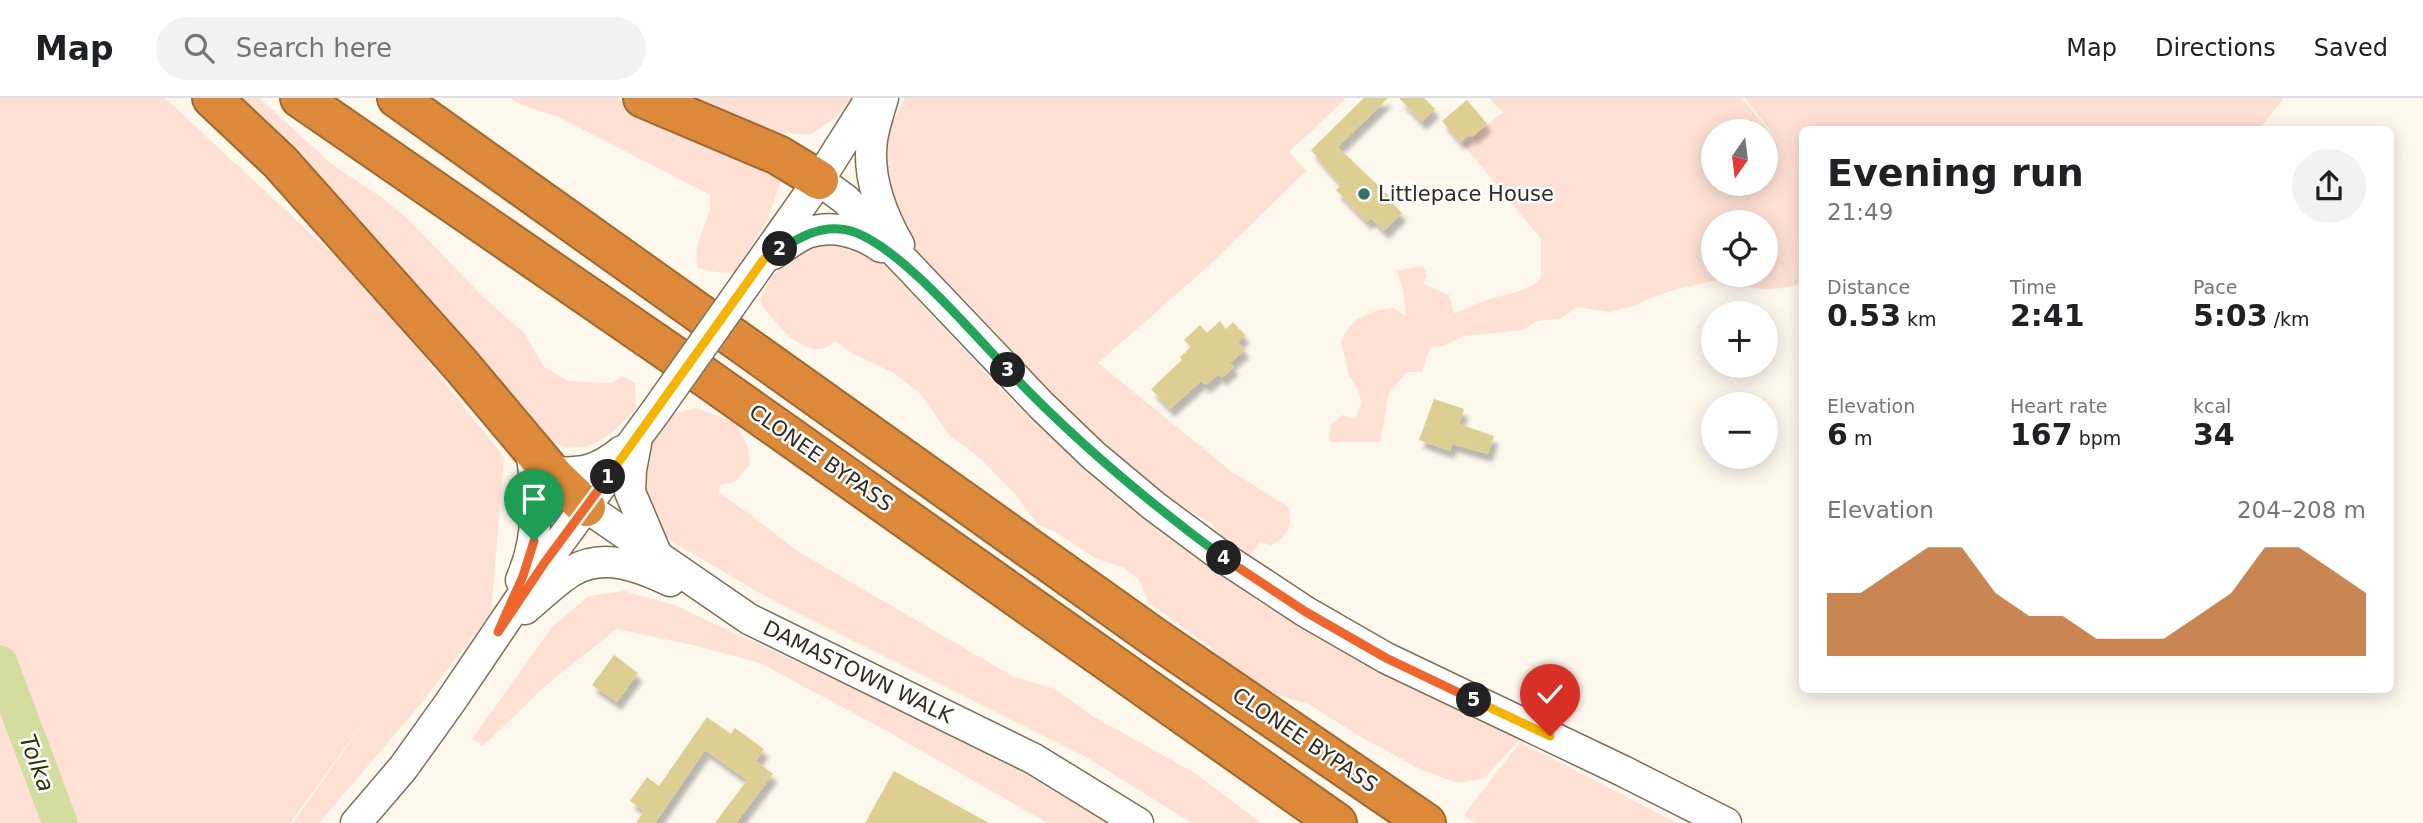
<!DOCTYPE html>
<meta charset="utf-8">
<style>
body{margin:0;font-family:"DejaVu Sans",sans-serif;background:#f2f2f2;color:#202124;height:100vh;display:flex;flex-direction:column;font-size:26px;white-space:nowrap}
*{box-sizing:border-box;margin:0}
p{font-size:23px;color:#757577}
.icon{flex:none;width:38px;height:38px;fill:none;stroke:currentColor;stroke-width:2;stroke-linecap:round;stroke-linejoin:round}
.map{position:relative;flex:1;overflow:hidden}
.details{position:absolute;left:1799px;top:28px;width:595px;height:567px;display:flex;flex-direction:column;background:#fff;border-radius:10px;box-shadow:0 4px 18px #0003}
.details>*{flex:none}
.needle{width:46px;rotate:194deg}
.controls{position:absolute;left:1701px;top:21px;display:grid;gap:14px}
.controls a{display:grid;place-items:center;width:77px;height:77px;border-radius:50%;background:#fff;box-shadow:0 4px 18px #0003;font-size:35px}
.pin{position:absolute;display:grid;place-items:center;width:60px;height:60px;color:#fff;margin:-72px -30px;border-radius:50% 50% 50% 0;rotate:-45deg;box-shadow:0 0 7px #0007}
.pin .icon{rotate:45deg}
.km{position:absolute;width:35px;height:35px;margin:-18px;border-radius:50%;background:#222;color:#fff;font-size:19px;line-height:35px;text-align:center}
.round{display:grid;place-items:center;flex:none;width:74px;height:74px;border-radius:37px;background:#f2f2f2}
.head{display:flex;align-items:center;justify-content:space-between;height:119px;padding:0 28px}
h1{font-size:38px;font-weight:700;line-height:52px}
.metrics{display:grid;grid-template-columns:repeat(3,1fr);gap:10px;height:119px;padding:7px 28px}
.metrics div{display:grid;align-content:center}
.metrics b{font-size:30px;font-weight:700}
.metrics small{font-size:19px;font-weight:400}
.metrics p{font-size:19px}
.chart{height:196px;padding:14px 28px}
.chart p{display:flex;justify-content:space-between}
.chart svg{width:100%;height:126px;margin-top:7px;fill:#b45309;opacity:.7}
header{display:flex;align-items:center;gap:42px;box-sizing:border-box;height:98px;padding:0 35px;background:#fff;border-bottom:2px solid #e0e0e0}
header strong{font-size:33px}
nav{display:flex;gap:38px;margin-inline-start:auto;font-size:24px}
.search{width:490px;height:63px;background:#f2f2f2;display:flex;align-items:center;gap:18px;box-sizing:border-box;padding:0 24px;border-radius:38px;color:#757577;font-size:26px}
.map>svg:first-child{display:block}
.green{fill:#ffe0d4;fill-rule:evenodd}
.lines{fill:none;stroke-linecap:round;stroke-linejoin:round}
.river{stroke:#d2dd9f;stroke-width:35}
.building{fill:#ddcf91;filter:url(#shadow)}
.secondary-casing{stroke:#7d6e56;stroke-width:33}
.highway-casing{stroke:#a06831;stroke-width:42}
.secondary{stroke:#fff;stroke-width:30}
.highway{stroke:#dc893a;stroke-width:38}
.secondary-bridge-casing{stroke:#7d6e56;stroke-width:33;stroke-linecap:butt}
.secondary-bridge{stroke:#fff;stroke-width:30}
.split-1-casing{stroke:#fff;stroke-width:14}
.split-2-casing{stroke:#fff;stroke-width:14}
.split-3-casing{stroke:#fff;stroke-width:14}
.split-4-casing{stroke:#fff;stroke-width:14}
.split-5-casing{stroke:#fff;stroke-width:14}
.split-6-casing{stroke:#fff;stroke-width:14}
.split-1{stroke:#f0652b;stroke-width:9}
.split-2{stroke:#f5b400;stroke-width:9}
.split-3{stroke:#22a559;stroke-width:9}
.split-4{stroke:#22a559;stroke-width:9}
.split-5{stroke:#f0652b;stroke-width:9}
.split-6{stroke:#f5b400;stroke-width:9}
.poi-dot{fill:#347360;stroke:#fff;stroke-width:2.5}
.labels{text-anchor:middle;stroke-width:5;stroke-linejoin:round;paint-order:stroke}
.poi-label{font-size:21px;fill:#322b21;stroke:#fff;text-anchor:start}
.street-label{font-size:21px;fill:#322b21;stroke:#fff}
.water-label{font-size:23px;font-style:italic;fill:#2d3302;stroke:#fff}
</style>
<header>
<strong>Map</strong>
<div class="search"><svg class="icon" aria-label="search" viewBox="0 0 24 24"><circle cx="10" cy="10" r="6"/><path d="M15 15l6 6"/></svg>Search here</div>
<nav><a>Map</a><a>Directions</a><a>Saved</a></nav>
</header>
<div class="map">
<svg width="2423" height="725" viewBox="0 0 2423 725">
<defs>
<filter id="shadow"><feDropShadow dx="4.5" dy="8" stdDeviation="2" flood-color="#0004"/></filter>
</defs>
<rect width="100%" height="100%" fill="#fef7ec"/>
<g class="green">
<polygon points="0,0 165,0 367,188 504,359 491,515 418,609 319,725 293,725 374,610 290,725 0,725"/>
<path d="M233,0H259L335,69L380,98L409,122L482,198L524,235L544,269L568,283L612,285L622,278L635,285L636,310C617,333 588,360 556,346C545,341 534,332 523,326Z"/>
<path d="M511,0H618L768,65L780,85L768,120L735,175L716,174L698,170C692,148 704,134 709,114C711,109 710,102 710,97L561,20L519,6Z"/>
<polygon points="669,0 853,0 835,20 810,37 748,32"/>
<path d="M905,0H1346L1289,54L1306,73L1205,171L1098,265L1232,374L1288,409C1292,429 1289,436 1272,447L1259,444L1251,457L1244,459L1220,445L1214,427L1164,398L1090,340L922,166L901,127L889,95L885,66L890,29Z"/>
<path d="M1488,0H1742L1794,63L1745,0H2284L2259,31L1802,32V186C1772,192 1755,195 1726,180L1674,192L1653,199L1634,208L1609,214L1577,209L1560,221L1537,223L1523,232L1464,238L1443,248L1430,249L1422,274H1407L1389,295L1380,344H1329L1331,326L1343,317L1355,321L1362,305L1358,292L1349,277L1341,242C1353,220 1367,213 1393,210L1406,218L1403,192L1397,173L1423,168L1427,177L1423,186L1449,197L1454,215C1470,211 1477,205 1490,201C1508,195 1527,195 1541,180V141L1463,46L1503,14ZM1713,33H1766V86H1713ZM1713,124H1766V177H1713Z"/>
<path d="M836,141L875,157L1020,311L1113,395L1258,503L1382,574L1522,639L1485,680L1458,685L1424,673L1359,638L1309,606L1270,595L1247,584L1209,548L1149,505L1139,482L1125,470L1095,460L1056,434L1037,426L1015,396L979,359L949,337L921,296L894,275L852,255L835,243C810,270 772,223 760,203C773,164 801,155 836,141Z"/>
<polygon points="696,310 736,325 748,349 750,367 735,384 720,387 719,395 751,417 797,453 1014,579 1055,591 1094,619 1195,675 1261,725 1192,725 1086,659 765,498 671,443 648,420 641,378 647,349 663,326 676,315"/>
<polygon points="624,493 674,507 894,609 1022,672 1109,725 1048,725 885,632 760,565 693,547 617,531 553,581 483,648 472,641 552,529 589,498"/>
<polygon points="1520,644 1677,725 1476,725 1464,717"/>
</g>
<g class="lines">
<polyline class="river" points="0,565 60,725"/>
</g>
<g class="building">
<polygon points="1364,0 1388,0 1338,49 1391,100 1389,102 1402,115 1384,133 1371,120 1367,124 1336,92 1341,87 1311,52"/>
<polygon points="1399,0 1424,0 1435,11 1422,24"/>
<polygon points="1467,2 1487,26 1472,39 1470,36 1460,44 1442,23"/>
<polygon points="1220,223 1226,231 1233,224 1245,237 1238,244 1245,252 1230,265 1234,269 1222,280 1219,276 1206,287 1201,283 1170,311 1151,291 1182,262 1180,259 1191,249 1184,242 1200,227 1207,235"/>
<polygon points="1434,301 1464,311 1459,326 1494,338 1488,356 1452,346 1450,353 1419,342"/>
<polygon points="614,557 638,575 617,604 592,587"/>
<polygon points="707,619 731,636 735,630 764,651 756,663 773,676 736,725 715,725 747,682 705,652 655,725 636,725 644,713 630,703 647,679 659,688"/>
<polygon points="894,673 989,725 865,725"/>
</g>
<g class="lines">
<g class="secondary-casing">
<g id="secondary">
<path d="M883,0C879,14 874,28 872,42C867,78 882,117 899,147"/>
<polyline points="819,82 846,102 1041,307 1093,357 1154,408 1224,460 1306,514 1386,560 1623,673 1726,725"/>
<path d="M773,156C784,149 795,140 807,135C832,126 860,134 881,149"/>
<polyline points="750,180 819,82 871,0"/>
<polyline points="636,346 631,372 630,394 658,460"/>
<path d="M551,374C583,376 597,373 622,353"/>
<polyline points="586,409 749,521 1034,661 1138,725"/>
<path d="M521,482C540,439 539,394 530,349"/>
<path d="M525,511C540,499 555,483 572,473C604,454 640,469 670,483"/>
<polyline points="356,725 403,670 451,603 545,464 656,313"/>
</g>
</g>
<g class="highway-casing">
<g id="highway">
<polyline points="212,0 280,64 460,266 555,379 586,409"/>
<polyline points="300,0 708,281 1337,725"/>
<polyline points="397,0 1154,539 1426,725"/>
<polyline points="643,0 778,57 819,82"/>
</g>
</g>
<use href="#secondary" class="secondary"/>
<use href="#highway" class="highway"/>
<g class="secondary-bridge-casing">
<polyline id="secondary-bridge" points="656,313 750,180"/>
</g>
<use href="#secondary-bridge" class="secondary-bridge"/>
</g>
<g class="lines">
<g class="split-1-casing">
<polyline id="split-1" points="534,443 523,478 498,534 545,464 608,379"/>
</g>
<g class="split-2-casing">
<polyline id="split-2" points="608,379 764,161 780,151"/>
</g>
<g class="split-3-casing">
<path id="split-3" d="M780,151C799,140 817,129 840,131C888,133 974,237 1008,272"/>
</g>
<g class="split-4-casing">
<path id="split-4" d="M1008,272C1074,342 1147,403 1224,460"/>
</g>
<g class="split-5-casing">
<polyline id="split-5" points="1224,460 1306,514 1386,560 1474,602"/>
</g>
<g class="split-6-casing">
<polyline id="split-6" points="1474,602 1550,638"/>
</g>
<use href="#split-1" class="split-1"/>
<use href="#split-2" class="split-2"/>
<use href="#split-3" class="split-3"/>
<use href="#split-4" class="split-4"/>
<use href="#split-5" class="split-5"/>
<use href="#split-6" class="split-6"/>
</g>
<circle class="poi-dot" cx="1364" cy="96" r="7"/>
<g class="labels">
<g class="poi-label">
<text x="1378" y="103">Littlepace House</text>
</g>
<g class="street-label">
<text transform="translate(821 360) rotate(35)" y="7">CLONEE BYPASS</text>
<text transform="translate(858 574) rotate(26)" y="7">DAMASTOWN WALK</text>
<text transform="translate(1305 642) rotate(34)" y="7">CLONEE BYPASS</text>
</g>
<g class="water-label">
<text transform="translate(37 665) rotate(69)" y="8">Tolka</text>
</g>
</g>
</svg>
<div class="controls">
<a><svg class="needle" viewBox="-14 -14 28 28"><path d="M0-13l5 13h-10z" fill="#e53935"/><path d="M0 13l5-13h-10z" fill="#757577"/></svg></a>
<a><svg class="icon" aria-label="locate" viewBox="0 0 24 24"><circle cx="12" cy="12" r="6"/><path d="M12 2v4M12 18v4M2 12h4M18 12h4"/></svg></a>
<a>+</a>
<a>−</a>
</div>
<div class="pin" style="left:534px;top:443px;background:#1e9e55"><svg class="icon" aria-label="arrive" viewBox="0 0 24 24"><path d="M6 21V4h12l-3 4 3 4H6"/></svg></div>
<div class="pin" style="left:1550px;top:638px;background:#d93025"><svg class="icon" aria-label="check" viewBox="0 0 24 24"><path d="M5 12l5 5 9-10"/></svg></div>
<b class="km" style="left:608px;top:379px">1</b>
<b class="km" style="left:780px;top:151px">2</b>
<b class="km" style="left:1008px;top:272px">3</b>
<b class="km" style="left:1224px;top:460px">4</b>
<b class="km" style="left:1474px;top:602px">5</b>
<section class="details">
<div class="head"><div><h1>Evening run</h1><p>21:49</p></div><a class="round"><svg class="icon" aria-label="share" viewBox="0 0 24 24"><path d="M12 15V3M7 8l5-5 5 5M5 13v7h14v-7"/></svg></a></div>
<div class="metrics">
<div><p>Distance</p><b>0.53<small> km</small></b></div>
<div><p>Time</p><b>2:41</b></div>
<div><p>Pace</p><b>5:03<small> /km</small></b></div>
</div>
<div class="metrics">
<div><p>Elevation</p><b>6<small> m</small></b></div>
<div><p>Heart rate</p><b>167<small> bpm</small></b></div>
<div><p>kcal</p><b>34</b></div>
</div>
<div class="chart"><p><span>Elevation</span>204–208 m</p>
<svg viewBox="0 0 160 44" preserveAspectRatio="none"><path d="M0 44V22L10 22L20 14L30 6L40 6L50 22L60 30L70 30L80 38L90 38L100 38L110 30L120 22L130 6L140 6L150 14L160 22V44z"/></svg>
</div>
</section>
</div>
